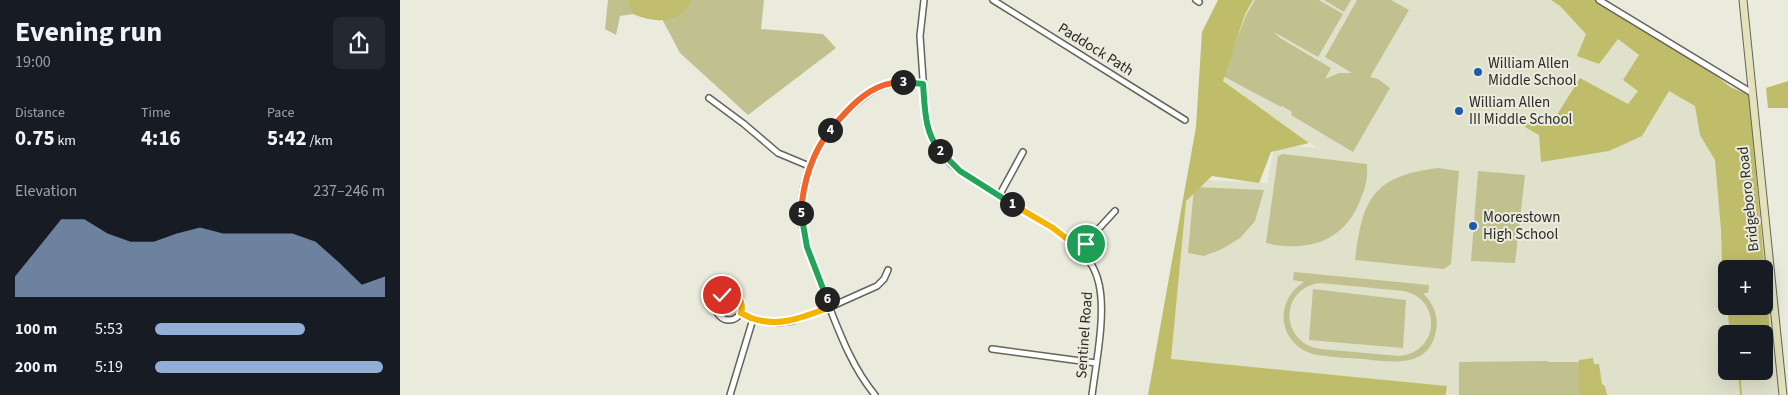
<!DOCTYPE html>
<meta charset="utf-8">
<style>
body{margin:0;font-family:"Source Sans 3",sans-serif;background:#242831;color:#f1f3f6;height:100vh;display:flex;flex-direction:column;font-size:19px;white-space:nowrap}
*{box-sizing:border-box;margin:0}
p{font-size:16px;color:#9ea1a6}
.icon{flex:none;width:28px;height:28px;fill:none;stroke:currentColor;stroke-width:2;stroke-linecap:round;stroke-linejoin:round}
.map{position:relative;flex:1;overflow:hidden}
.sheet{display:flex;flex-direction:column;background:#171b24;width:400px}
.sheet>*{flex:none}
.controls{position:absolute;left:1318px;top:260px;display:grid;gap:10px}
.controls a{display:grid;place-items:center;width:55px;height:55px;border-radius:8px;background:#171b24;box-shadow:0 5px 20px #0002;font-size:25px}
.pin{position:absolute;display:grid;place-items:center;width:42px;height:42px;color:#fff;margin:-21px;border:2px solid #fff;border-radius:50%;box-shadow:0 1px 5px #0007}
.km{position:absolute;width:25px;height:25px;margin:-12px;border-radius:50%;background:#222;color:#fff;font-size:14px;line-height:25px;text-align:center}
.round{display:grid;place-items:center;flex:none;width:52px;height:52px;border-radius:8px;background:#242831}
.overview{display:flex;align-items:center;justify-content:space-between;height:85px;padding:0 15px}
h1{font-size:28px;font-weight:700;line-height:38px}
.metrics{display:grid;grid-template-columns:repeat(3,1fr);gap:8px;height:85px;padding:5px 15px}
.metrics div{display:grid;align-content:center}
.metrics b{font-size:21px;font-weight:700}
.metrics small{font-size:14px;font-weight:400}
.metrics p{font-size:14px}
.chart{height:140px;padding:10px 15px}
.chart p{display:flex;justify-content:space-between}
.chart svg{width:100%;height:90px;margin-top:5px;fill:#92aed4;opacity:.7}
ul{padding:0 15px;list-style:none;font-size:16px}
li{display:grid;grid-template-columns:80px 60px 1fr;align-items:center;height:38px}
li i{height:12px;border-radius:6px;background:#92aed4}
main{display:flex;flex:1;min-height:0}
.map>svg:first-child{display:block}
.built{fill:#e0e1cb;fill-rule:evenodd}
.green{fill:#c1c08f;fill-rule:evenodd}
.forest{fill:#bfbd6a}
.water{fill:#c0be6c}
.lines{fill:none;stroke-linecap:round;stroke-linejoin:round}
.stream{stroke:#c0be6c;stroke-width:2}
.street-casing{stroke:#646458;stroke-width:8}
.secondary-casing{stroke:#646458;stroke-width:9}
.street{stroke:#fff;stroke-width:5}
.secondary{stroke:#e3e2ba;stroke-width:7}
.split-1-casing{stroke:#fff;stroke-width:10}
.split-2-casing{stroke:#fff;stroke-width:10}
.split-3-casing{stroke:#fff;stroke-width:10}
.split-4-casing{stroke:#fff;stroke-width:10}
.split-5-casing{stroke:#fff;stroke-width:10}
.split-6-casing{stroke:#fff;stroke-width:10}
.split-7-casing{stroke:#fff;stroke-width:10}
.split-8-casing{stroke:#fff;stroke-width:10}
.split-1{stroke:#f5b400;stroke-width:6}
.split-2{stroke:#22a559;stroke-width:6}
.split-3{stroke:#22a559;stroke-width:6}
.split-4{stroke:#f0652b;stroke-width:6}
.split-5{stroke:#f0652b;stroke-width:6}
.split-6{stroke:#22a559;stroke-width:6}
.split-7{stroke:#f5b400;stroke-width:6}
.split-8{stroke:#f5b400;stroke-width:6}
.poi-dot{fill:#1e5aab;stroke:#eaebdd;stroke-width:2}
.labels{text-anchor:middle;stroke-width:4;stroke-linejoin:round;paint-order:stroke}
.street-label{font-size:15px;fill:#2b2b25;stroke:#eaebdd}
.poi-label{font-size:15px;fill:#2b2b25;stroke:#eaebdd;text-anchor:start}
</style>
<main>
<section class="sheet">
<div class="overview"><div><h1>Evening run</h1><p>19:00</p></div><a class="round"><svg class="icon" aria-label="share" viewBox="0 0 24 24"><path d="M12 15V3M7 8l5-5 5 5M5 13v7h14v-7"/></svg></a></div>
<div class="metrics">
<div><p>Distance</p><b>0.75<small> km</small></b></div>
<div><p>Time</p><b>4:16</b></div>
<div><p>Pace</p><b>5:42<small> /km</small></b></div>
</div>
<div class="chart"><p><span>Elevation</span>237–246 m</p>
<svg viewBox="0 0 160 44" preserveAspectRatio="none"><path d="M0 44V34L10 20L20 6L30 6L40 13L50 17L60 17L70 13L80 10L90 13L100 13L110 13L120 13L130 17L140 27L150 38L160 34V44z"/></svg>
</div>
<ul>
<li><b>100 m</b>5:53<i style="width:65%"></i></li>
<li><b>200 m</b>5:19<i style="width:99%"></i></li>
</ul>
</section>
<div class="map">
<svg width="1388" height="395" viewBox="0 0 1388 395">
<rect width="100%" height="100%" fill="#eaebdd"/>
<path class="built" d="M853,0H1199L1352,93L1379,395H1048L1047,386L771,360L787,179L867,183L875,144L917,148L817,78L842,19ZM1326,269H1364V306H1326ZM1326,334H1364V371H1326Z"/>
<g class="green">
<polygon points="208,0 364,0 361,29 423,34 436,48 348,115 280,53 261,17 240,13 220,16 216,35 205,29"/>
<polygon points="855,0 919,0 943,14 918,57 874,32 880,38 931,68 925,79 939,73 952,73 925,57 957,0 991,0 1009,10 970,77 978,79 990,88 953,152 891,115 892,112 882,106 881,107 823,76 846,15"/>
<polygon points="924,0 951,0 944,12"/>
<path d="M883,154L967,164C968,177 966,186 961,198C946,241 908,253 866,243L878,156Z"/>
<path d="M1038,168L1059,171L1051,264L1044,269L955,260C962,199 973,176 1038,168Z"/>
<polygon points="1078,171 1125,175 1115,263 1071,261"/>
<polygon points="794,187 864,190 855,221 840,238 822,249 804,256 788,253"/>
<path d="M894,272L1029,285L1028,293H1023C1033,303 1039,316 1036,331C1029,369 991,362 963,359C948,358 932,357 917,355C879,347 872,302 904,282L893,280ZM920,283L1004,291C1043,300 1039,353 999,356L920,349C880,343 879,288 920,283Z"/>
<polygon points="913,289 1006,300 1003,348 909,340"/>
<polygon points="1146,361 1149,362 1179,362 1180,395 1059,395 1059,362"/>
</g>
<g class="forest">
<polygon points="818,0 853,0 845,14 823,81 909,143 871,152 859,183 812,176 786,201 771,359 1047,386 1046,395 748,395 796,127 802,32"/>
<polygon points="1151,0 1199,0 1290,54 1330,87 1349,95 1372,351 1364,352 1364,334 1330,334 1327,306 1364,306 1364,269 1326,269 1326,300 1322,263 1321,230 1315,160 1300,135 1295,106 1269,91 1242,136 1209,151 1141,162 1139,135 1125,127 1133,115 1150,126 1180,78 1228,104 1238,91 1223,80 1239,55 1218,39 1199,64 1177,56 1186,34 1160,6"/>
<polygon points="1388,81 1388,108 1368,108 1366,88"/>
</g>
<g class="water">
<path d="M228,0H291C280,25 254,23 233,14Z"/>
<polygon points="1193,358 1194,364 1199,364 1202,384 1205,386 1207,395 1179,395 1179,360"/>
</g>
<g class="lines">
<g class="stream">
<polyline points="1316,107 1319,119 1335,243"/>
<polyline points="1336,253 1341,269"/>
<polyline points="1342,334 1343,306"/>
<polyline points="1339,371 1341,395"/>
</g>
<g class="street-casing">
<g id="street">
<path d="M524,0L520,36L526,122L537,148L551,164L560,171C578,183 597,194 615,205C647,225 691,244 699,284C706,315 696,363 692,395"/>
<polyline points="593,0 785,120"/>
<polyline points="796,0 799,2"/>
<polyline points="1199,0 1352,93"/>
<polyline points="309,98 344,124 378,153 409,166"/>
<polyline points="599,196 623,152"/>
<polyline points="680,249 715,211"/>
<circle cx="329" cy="307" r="13"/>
<polyline points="341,313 353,319 377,323 393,321 430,307 477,286 484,279 488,270"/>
<polyline points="592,349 696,363"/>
<polyline points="330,395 353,319"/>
<path d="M475,395C452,367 440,334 427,301C418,276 407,251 402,225C396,182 418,139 449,110C473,87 489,79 523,84"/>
</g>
</g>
<g class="secondary-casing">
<polyline id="secondary" points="1343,0 1383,395"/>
</g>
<use href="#street" class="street"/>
<use href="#secondary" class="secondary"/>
</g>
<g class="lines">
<g class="split-1-casing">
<polyline id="split-1" points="612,204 653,228 680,249 686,244"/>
</g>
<g class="split-2-casing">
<polyline id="split-2" points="540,151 560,171 612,204"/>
</g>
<g class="split-3-casing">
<path id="split-3" d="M503,82L523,84C525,107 524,132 540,151"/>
</g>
<g class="split-4-casing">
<path id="split-4" d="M430,130C445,113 462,92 484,85C490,83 497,82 503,82"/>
</g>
<g class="split-5-casing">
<path id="split-5" d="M401,213C403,182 411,155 430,130"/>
</g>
<g class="split-6-casing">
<polyline id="split-6" points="401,213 407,247 427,299"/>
</g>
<g class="split-7-casing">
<path id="split-7" d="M351,318C379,328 404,317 430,307L427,299"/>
</g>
<g class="split-8-casing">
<path id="split-8" d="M322,295C335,291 345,301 341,313L351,318"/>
</g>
<use href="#split-1" class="split-1"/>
<use href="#split-2" class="split-2"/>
<use href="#split-3" class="split-3"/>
<use href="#split-4" class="split-4"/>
<use href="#split-5" class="split-5"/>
<use href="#split-6" class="split-6"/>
<use href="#split-7" class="split-7"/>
<use href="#split-8" class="split-8"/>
</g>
<g class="poi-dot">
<circle cx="1078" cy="72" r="5"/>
<circle cx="1059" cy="111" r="5"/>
<circle cx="1073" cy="226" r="5"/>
</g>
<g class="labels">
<g class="street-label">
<text transform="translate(696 49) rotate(32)" y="5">Paddock Path</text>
<text transform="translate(1348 199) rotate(-96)" y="5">Bridgeboro Road</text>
<text transform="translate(684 335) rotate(-86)" y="5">Sentinel Road</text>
</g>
<g class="poi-label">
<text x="1088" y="68">William Allen<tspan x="1088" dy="17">Middle School</tspan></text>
<text x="1069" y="107">William Allen<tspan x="1069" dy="17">III Middle School</tspan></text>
<text x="1083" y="222">Moorestown<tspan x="1083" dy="17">High School</tspan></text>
</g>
</g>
</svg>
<div class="controls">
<a>+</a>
<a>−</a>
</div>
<div class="pin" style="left:686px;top:244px;background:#1e9e55"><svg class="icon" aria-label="arrive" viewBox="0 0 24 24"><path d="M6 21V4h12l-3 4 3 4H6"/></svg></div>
<div class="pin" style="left:322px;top:295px;background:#d93025"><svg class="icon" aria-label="check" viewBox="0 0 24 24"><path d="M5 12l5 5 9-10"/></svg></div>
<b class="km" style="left:612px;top:204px">1</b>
<b class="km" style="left:540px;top:151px">2</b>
<b class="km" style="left:503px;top:82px">3</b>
<b class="km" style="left:430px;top:130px">4</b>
<b class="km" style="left:401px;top:213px">5</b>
<b class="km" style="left:427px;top:299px">6</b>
</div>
</main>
